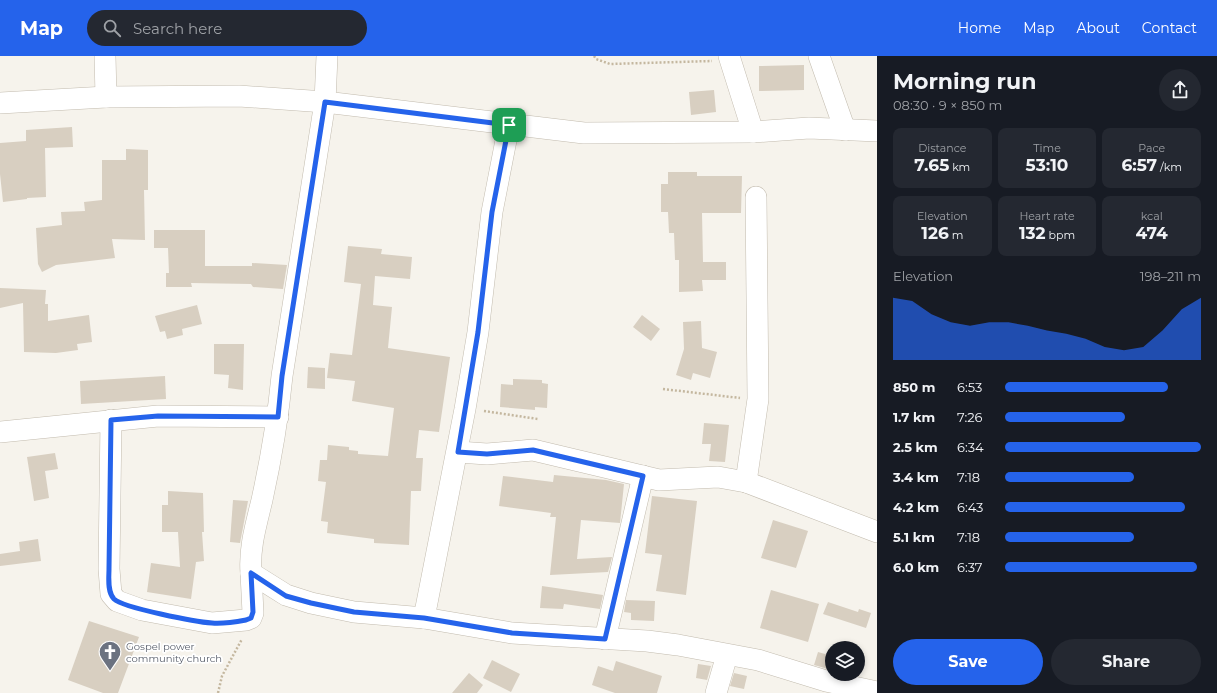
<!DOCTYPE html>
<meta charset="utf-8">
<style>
body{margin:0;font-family:Montserrat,sans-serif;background:#242831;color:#f1f3f6;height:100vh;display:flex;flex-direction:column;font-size:15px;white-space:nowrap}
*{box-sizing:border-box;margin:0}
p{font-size:13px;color:#9ea1a6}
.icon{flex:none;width:22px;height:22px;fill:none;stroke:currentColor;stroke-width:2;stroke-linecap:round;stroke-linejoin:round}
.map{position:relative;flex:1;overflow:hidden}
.side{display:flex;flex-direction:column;background:#171b24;width:340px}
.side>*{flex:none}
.controls{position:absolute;left:825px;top:585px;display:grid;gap:8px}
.controls a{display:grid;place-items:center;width:40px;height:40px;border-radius:50%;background:#171b24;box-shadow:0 2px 6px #0003;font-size:20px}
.pin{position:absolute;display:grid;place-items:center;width:34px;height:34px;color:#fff;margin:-17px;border-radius:8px;box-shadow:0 2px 6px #0006}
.round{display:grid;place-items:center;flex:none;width:42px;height:42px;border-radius:21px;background:#242831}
.overview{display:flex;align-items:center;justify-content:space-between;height:68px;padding:0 16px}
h1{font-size:22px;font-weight:700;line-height:30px}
.figures{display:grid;grid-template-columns:repeat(3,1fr);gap:6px;height:68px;padding:4px 16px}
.figures div{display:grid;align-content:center;border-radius:8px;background:#242831;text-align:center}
.figures b{font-size:17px;font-weight:700}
.figures small{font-size:11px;font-weight:400}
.figures p{font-size:11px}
.chart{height:112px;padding:8px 16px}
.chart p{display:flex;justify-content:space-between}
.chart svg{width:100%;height:72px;margin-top:4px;fill:#2563eb;opacity:.7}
.cta{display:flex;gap:8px;margin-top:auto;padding:8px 16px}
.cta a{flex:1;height:46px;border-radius:24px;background:#2563eb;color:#fff;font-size:16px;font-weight:700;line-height:46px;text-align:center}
.cta a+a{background:#242831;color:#f1f3f6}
ul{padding:0 16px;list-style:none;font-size:13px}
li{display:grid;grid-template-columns:64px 48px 1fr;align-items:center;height:30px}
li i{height:10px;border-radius:5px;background:#2563eb}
header{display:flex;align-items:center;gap:24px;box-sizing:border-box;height:56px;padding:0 20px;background:#2563eb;color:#fff}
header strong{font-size:19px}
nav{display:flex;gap:22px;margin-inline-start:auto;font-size:14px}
.search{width:280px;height:36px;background:#242831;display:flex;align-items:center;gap:10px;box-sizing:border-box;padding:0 14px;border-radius:22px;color:#9ea1a6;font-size:15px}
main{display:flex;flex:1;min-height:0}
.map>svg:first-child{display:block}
.building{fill:#d8cfc1}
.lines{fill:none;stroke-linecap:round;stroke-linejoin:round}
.minor-casing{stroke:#c2bbae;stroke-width:22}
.path{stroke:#c4b79f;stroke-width:2.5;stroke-dasharray:2 2;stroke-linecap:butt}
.minor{stroke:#fff;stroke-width:21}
.route-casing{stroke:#fff;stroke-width:8}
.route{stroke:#2563eb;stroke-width:5}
.labels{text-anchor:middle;stroke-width:3.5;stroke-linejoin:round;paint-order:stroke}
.worship-label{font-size:10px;fill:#5b616d;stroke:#fff;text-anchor:start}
</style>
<header>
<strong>Map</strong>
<div class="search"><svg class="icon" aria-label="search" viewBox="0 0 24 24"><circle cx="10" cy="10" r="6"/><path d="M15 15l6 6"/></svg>Search here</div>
<nav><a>Home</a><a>Map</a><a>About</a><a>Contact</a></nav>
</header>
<main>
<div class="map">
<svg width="877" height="637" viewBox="0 0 877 637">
<rect width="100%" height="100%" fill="#f6f3ec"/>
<g class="building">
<polygon points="804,9 804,34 759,35 759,10"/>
<polygon points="714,34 716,56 691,59 689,36"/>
<polygon points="72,71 73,91 45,92 46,141 27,142 27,143 3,146 0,118 0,87 26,85 26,74"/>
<polygon points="126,93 148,94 148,134 144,134 145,184 112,183 115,202 56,209 42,216 38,208 36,172 62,169 61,156 85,155 84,146 102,144 102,104 126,104"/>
<polygon points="668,116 697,116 697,120 742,120 741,157 702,157 703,206 726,206 726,224 702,224 703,235 679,236 679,204 675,204 674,177 669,177 668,156 661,156 661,128 668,128"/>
<polygon points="154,174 205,174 205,210 252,210 252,207 287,209 283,233 253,231 251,228 191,227 192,231 166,231 166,217 169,217 168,192 154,192"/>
<polygon points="348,190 382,193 381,198 412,201 410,223 375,220 373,249 392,251 388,292 450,301 439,376 419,374 416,402 423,402 421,435 411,435 409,489 374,487 374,483 327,477 328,466 321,465 326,426 318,425 320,404 327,404 328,389 349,391 349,394 358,395 358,398 388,400 394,352 352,345 355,325 327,322 330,297 352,299 361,228 344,226"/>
<polygon points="0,232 46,234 45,248 48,248 48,265 89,259 92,286 77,288 78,294 56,297 24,296 23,247 0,252"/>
<polygon points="197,249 202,268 182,273 183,279 167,283 165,275 160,276 155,260"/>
<polygon points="642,259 660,273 651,285 633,271"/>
<polygon points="701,265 702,292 717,296 710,322 693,317 691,324 676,319 684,293 683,266"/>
<polygon points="214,288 244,288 243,334 228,332 229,319 214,318"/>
<polygon points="308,311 325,312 325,333 307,332"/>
<polygon points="165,320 166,343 81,348 80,325"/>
<polygon points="513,323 542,324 542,327 548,328 547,352 535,351 535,354 500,351 501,328 513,329"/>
<polygon points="704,367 729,369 725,406 709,405 711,388 702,388"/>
<polygon points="55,397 58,413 45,415 49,442 34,445 27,401"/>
<polygon points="554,419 606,424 624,428 620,467 581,464 577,503 612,501 608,516 550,519 556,461 550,461 551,457 499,450 503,420 553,426"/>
<polygon points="168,435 203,437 204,476 202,476 204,505 196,506 191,543 147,536 151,507 180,511 178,476 162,476 162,449 168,449"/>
<polygon points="652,440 697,445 686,539 656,535 662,499 645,497"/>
<polygon points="233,444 248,445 240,487 230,486"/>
<polygon points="773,464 808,475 796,512 761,502"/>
<polygon points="38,483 41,505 0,510 0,498 20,495 19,486"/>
<polygon points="542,530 603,539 600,553 564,548 563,553 540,552"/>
<polygon points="771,534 819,548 808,586 760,572"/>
<polygon points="626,544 655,545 654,565 631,564 631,557 624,556"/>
<polygon points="828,546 858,556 859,553 871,557 866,572 823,558"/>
<polygon points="89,565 139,581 118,637 103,637 68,624"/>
<polygon points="818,596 832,600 832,614 814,609"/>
<polygon points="492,604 520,618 511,636 483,622"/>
<polygon points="616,605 662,620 657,637 615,637 592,629 598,610 613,615"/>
<polygon points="698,608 711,610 707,624 696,622"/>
<polygon points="469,617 483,629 477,637 452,637"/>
<polygon points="734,617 747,620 744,633 730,630"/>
</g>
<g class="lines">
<g class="minor-casing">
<g id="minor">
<polyline points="105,0 106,41"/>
<path d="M327,0L325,46L282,320C278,362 271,403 262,444C256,469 249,492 251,517L286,539L311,547L354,556L424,562L512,577L647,585L678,589L758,604L826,625L877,636"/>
<polyline points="729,0 753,76"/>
<polyline points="819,0 845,74"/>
<polyline points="0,47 106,41 239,40 325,46 584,77 753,76 809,72 877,75"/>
<polyline points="111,364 109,513 111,538 117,545 142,554 212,567 246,564 251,562 253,557 251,517"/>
<polyline points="0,376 158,360 278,361"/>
<polyline points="458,396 487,398 533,394 659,424 718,421 746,426 877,476"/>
<polyline points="746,426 758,343 756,141"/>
<polyline points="424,562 465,353 478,276 492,156 509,69"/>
<polyline points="605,583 643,420"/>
<polyline points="716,637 727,599"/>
</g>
</g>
<g class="path">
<polyline points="594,0 596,3 610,8 712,5"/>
<polyline points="663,333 740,342"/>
<polyline points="484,355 538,363"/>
<polyline points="218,637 222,620 242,583"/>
</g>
<use href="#minor" class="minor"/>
</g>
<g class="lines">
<g class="route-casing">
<path id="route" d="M325,46L509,69L492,156L478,276L458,396L487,398L533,394L643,420L605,583L512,577L424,562L354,556L311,547L286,540L251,517L253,556L251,562L246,564C235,566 223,568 212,567C196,566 124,552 114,543C107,536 109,521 109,513L111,364L158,360L278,361L282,320Z"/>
</g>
<use href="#route" class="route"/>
</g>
<defs>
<g id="church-pin" transform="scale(1.15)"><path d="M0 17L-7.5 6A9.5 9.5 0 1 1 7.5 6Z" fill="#6b7280" stroke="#fff"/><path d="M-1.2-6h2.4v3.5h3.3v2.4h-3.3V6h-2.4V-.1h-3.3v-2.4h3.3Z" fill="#fff"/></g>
</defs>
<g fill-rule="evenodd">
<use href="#church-pin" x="110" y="596"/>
</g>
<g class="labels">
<g class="worship-label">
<text x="126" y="594">Gospel power<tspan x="126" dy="12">community church</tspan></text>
</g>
</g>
</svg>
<div class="controls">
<a><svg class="icon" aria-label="layers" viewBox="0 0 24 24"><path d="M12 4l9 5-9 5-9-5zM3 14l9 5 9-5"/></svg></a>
</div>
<div class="pin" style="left:509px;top:69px;background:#1e9e55"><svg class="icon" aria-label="arrive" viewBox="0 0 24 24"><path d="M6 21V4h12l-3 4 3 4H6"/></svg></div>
</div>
<section class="side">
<div class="overview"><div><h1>Morning run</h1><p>08:30 · 9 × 850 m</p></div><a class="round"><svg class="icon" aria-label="share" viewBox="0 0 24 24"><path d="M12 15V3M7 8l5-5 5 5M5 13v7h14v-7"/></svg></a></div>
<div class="figures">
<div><p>Distance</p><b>7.65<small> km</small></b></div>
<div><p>Time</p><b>53:10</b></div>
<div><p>Pace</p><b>6:57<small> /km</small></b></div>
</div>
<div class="figures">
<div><p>Elevation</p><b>126<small> m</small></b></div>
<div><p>Heart rate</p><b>132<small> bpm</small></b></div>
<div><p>kcal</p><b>474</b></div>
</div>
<div class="chart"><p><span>Elevation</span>198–211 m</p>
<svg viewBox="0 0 160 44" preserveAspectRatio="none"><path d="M0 44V6L10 8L20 16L30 21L40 23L50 21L60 21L70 23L80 26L90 28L100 31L110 36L120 38L130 36L140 26L150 13L160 6V44z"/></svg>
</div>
<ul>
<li><b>850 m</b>6:53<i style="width:83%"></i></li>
<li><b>1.7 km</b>7:26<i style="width:61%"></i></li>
<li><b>2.5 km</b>6:34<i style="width:100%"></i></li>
<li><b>3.4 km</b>7:18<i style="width:66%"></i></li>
<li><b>4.2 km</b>6:43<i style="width:92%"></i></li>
<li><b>5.1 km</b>7:18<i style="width:66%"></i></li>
<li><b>6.0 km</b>6:37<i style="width:98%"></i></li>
</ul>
<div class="cta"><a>Save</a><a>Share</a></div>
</section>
</main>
